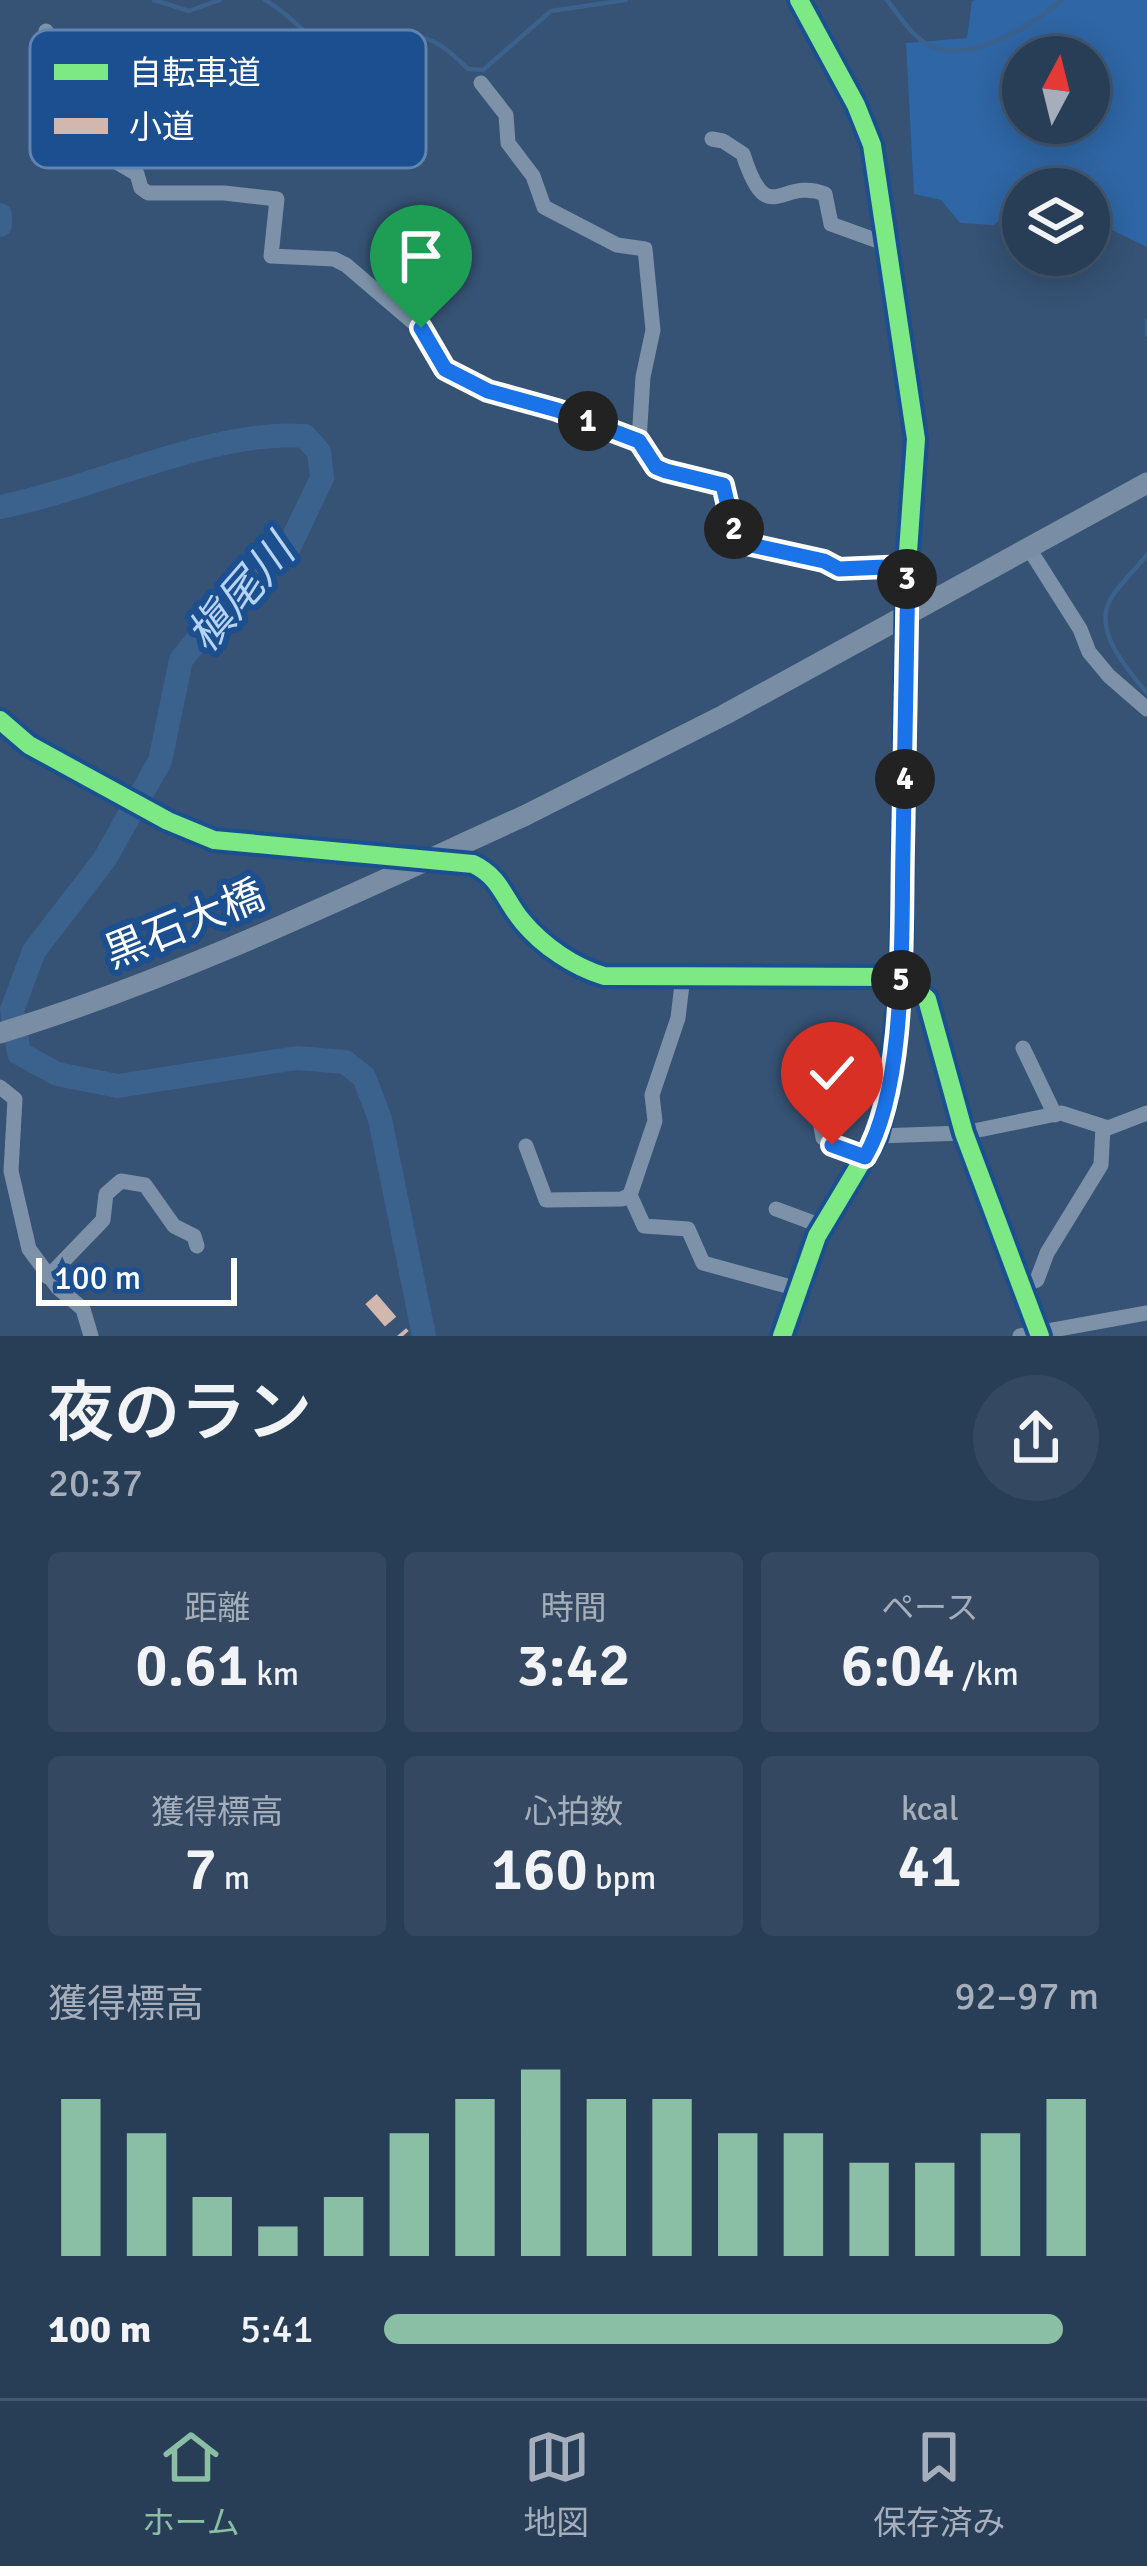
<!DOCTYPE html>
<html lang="ja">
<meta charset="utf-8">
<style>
body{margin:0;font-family:Signika,"Noto Sans JP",sans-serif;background:#344961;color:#f1f3f6;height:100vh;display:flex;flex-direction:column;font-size:45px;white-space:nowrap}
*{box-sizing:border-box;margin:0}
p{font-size:39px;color:#a5aeba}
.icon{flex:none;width:66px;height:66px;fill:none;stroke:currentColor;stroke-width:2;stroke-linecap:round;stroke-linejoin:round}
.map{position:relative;height:1336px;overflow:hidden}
.drawer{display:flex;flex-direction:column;background:#283e57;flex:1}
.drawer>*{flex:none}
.needle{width:78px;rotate:7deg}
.controls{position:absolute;left:1002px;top:36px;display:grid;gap:24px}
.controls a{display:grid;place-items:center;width:108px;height:108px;border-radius:50%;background:#283e57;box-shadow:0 6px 30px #0003,0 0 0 3px #44576d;font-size:60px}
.scale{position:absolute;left:36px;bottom:30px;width:201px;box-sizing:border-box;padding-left:12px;border:6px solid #fff;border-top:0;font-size:33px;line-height:42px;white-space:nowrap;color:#fff;-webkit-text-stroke:9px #1b4f8f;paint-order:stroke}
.pin{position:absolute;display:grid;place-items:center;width:102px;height:102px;color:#fff;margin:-123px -51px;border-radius:50% 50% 50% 0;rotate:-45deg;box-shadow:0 0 12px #0007}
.pin .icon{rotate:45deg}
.km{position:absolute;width:60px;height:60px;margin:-30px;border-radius:50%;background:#222;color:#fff;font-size:33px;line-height:60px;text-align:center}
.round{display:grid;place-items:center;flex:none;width:126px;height:126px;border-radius:63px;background:#344961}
.overview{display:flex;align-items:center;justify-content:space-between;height:204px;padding:0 48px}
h1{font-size:66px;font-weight:600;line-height:90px}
.figures{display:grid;grid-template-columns:repeat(3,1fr);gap:18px;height:204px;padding:12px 48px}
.figures div{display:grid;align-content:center;border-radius:12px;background:#344961;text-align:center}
.figures b{font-size:60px;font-weight:600}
.figures small{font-size:33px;font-weight:400}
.figures p{font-size:33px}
.chart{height:336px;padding:24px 48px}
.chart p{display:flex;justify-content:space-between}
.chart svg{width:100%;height:216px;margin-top:12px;stroke:#8abfa5;stroke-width:6}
ul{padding:0 48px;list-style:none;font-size:39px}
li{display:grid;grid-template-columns:192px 144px 1fr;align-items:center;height:90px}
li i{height:30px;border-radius:15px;background:#8abfa5}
.menu{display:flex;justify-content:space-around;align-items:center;height:168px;border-top:3px solid #44576d;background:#283e57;font-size:33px;color:#a5aeba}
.menu a{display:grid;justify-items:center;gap:6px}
.menu .current{color:#8abfa5}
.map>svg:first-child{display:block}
.green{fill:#2f66a5;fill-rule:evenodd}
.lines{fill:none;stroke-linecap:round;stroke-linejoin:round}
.stream{stroke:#3b618d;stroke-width:4.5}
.river{stroke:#3b618d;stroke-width:24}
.street{stroke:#7d92a8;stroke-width:15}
.secondary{stroke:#798da4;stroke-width:21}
.secondary-bridge{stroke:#798da4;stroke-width:21}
.quiet{stroke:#d1b7ad;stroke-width:15;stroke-dasharray:30 15;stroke-linecap:butt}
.cycleway-casing{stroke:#1b4f8f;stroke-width:26}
.cycleway{stroke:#7ce984;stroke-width:18}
.route-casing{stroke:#fff;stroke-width:24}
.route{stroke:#1a73e8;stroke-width:15}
.labels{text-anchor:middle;stroke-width:12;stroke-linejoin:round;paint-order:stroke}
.street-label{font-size:42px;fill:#fff;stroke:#1b4f8f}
.water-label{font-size:45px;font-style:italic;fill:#b5d3f5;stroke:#1b4f8f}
.key{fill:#1b4f8f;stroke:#5f84b1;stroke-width:3}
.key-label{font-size:33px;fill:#fff}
</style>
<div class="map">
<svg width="1147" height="1336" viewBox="0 0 1147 1336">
<rect width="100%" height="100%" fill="#365274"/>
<path class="green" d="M975,0H1147V247L1089,219V189H1023V200L994,225L960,223L941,200L914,194L906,43L967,38L972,1ZM1023,57H1089V123H1023Z"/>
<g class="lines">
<g class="stream">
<polyline points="154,0 189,11 220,0"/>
<path d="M265,0C288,12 312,43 333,49C346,53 356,49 369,45C417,29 433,34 468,69L483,70L551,11L626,0"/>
<path d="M887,0C899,15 914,40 933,47C976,62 1030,26 1062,0"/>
<polyline points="1147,320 1147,335"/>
<path d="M1147,555C1136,569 1119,584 1110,600C1093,632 1128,670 1147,693"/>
</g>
<g class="river">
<polyline points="0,215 0,225"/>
<path d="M0,507C93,489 213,429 305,436L319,452L322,478L289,547L241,585L181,660L160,761L104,860L34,951L12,1010L19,1053L57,1074L118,1086L297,1058L345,1062L364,1077L380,1119L424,1336"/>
</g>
<g class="street">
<polyline points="46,31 61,57 58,81 113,107 116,113 103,154 137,174 141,188 148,193 224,193 277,199 271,256 334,259 346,265 421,329 445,369 488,391 557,410 639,441 656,467 666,471 717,481 723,485 735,536 742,543 824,561 839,569 907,566"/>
<polyline points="481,83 506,115 508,143 533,176 544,207 617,245 645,249 653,330 643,377 639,441"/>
<path d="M712,139L723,141L743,154C768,232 780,176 825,194L831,224L889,245"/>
<polyline points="1028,547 1080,629 1089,652 1109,676 1147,709"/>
<path d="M0,720L29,745L168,821L214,840L473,864C501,877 504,900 523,922C543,946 574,967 604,976L901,977L927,999L964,1133L1040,1336"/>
<polyline points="1023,1048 1055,1115"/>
<polyline points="0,1087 15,1099 11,1171 29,1249 58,1288 83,1309 91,1336"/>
<polyline points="829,1101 821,1127 823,1138 865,1157"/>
<polyline points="877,1136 964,1133 1061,1113 1108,1128 1147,1113"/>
<polyline points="526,1146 546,1200 622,1199 630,1195 655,1121 652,1095 678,1018 683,976"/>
<polyline points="630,1195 644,1226 688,1229 703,1263 798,1289"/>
<polyline points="776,1209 822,1226"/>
<polyline points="48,1277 103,1220 106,1194 121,1181 145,1185 174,1226 194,1236 197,1246"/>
<polyline points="1020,1287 1037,1280 1047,1253 1101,1165 1103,1127"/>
<polyline points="1020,1336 1147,1313"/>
</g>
<g class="secondary">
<polyline points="524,816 724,715 1147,483"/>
<polyline points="782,1336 817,1236 877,1136 889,1087 901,977 907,566 916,439 872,145 856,105 799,0"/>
</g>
<path class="secondary-bridge" d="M0,1033C181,977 352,894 524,816"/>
<polyline class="quiet" points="371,1299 403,1336"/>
<g class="cycleway-casing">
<g id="cycleway">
<path d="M0,720L29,745L168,821L214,840L473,864C501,877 504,900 523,922C543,946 574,967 604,976L901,977L927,999L964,1133L1040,1336"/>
<polyline points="782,1336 817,1236 877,1136 889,1087 901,977 907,566 916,439 872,145 856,105 799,0"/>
</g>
</g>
<use href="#cycleway" class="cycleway"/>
</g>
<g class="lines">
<g class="route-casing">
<path id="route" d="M421,328L445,369L488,391L557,410L639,441L656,467L666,471L723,485L735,536L742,543L824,561L839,569L908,566C907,660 905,755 903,850C901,934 907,1086 865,1157L832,1145"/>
</g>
<use href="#route" class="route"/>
</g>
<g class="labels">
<g class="street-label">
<text transform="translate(184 923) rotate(-22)" y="15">黒石大橋</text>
</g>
<g class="water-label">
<text transform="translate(240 593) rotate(-49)" y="16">槇尾川</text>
</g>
</g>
<rect x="30" y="30" width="396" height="138" rx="18" class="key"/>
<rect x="54" y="64" width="54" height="16" fill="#7ce984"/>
<rect x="54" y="118" width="54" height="16" fill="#d1b7ad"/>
<g class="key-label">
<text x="129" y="84">自転車道</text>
<text x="129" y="138">小道</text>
</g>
</svg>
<div class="controls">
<a><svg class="needle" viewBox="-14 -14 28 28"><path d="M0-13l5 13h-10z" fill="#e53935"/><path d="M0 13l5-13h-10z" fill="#a5aeba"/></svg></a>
<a><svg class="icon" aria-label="layers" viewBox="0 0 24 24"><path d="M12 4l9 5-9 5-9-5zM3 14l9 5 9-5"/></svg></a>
</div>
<div class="scale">100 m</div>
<div class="pin" style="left:421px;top:328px;background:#1e9e55"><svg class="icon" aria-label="arrive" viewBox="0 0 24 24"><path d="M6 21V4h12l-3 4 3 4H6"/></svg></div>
<div class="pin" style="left:832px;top:1145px;background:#d93025"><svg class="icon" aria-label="check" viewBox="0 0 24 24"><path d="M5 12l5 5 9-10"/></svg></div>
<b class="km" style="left:588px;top:421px">1</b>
<b class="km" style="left:734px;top:529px">2</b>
<b class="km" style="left:907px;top:579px">3</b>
<b class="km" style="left:905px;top:779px">4</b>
<b class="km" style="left:901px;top:980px">5</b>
</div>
<section class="drawer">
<div class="overview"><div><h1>夜のラン</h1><p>20:37</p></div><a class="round"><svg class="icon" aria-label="share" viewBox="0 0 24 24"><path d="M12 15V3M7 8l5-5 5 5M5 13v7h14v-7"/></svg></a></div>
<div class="figures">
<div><p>距離</p><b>0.61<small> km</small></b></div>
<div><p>時間</p><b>3:42</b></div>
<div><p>ペース</p><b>6:04<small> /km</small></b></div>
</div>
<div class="figures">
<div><p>獲得標高</p><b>7<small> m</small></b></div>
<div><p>心拍数</p><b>160<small> bpm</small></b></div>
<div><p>kcal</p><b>41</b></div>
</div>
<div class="chart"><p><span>獲得標高</span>92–97 m</p>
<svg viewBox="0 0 160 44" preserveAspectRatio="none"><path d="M5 44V12M15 44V19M25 44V32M35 44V38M45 44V32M55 44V19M65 44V12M75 44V6M85 44V12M95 44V12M105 44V19M115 44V19M125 44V25M135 44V25M145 44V19M155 44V12"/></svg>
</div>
<ul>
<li><b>100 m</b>5:41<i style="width:95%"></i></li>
</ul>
</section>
<nav class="menu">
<a class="current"><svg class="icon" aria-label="home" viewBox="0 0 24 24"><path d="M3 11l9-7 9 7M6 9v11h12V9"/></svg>ホーム</a>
<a><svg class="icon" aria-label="map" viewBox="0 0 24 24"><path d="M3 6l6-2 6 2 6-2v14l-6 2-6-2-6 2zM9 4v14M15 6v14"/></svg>地図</a>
<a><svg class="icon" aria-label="saved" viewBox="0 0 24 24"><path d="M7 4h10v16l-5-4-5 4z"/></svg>保存済み</a>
</nav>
